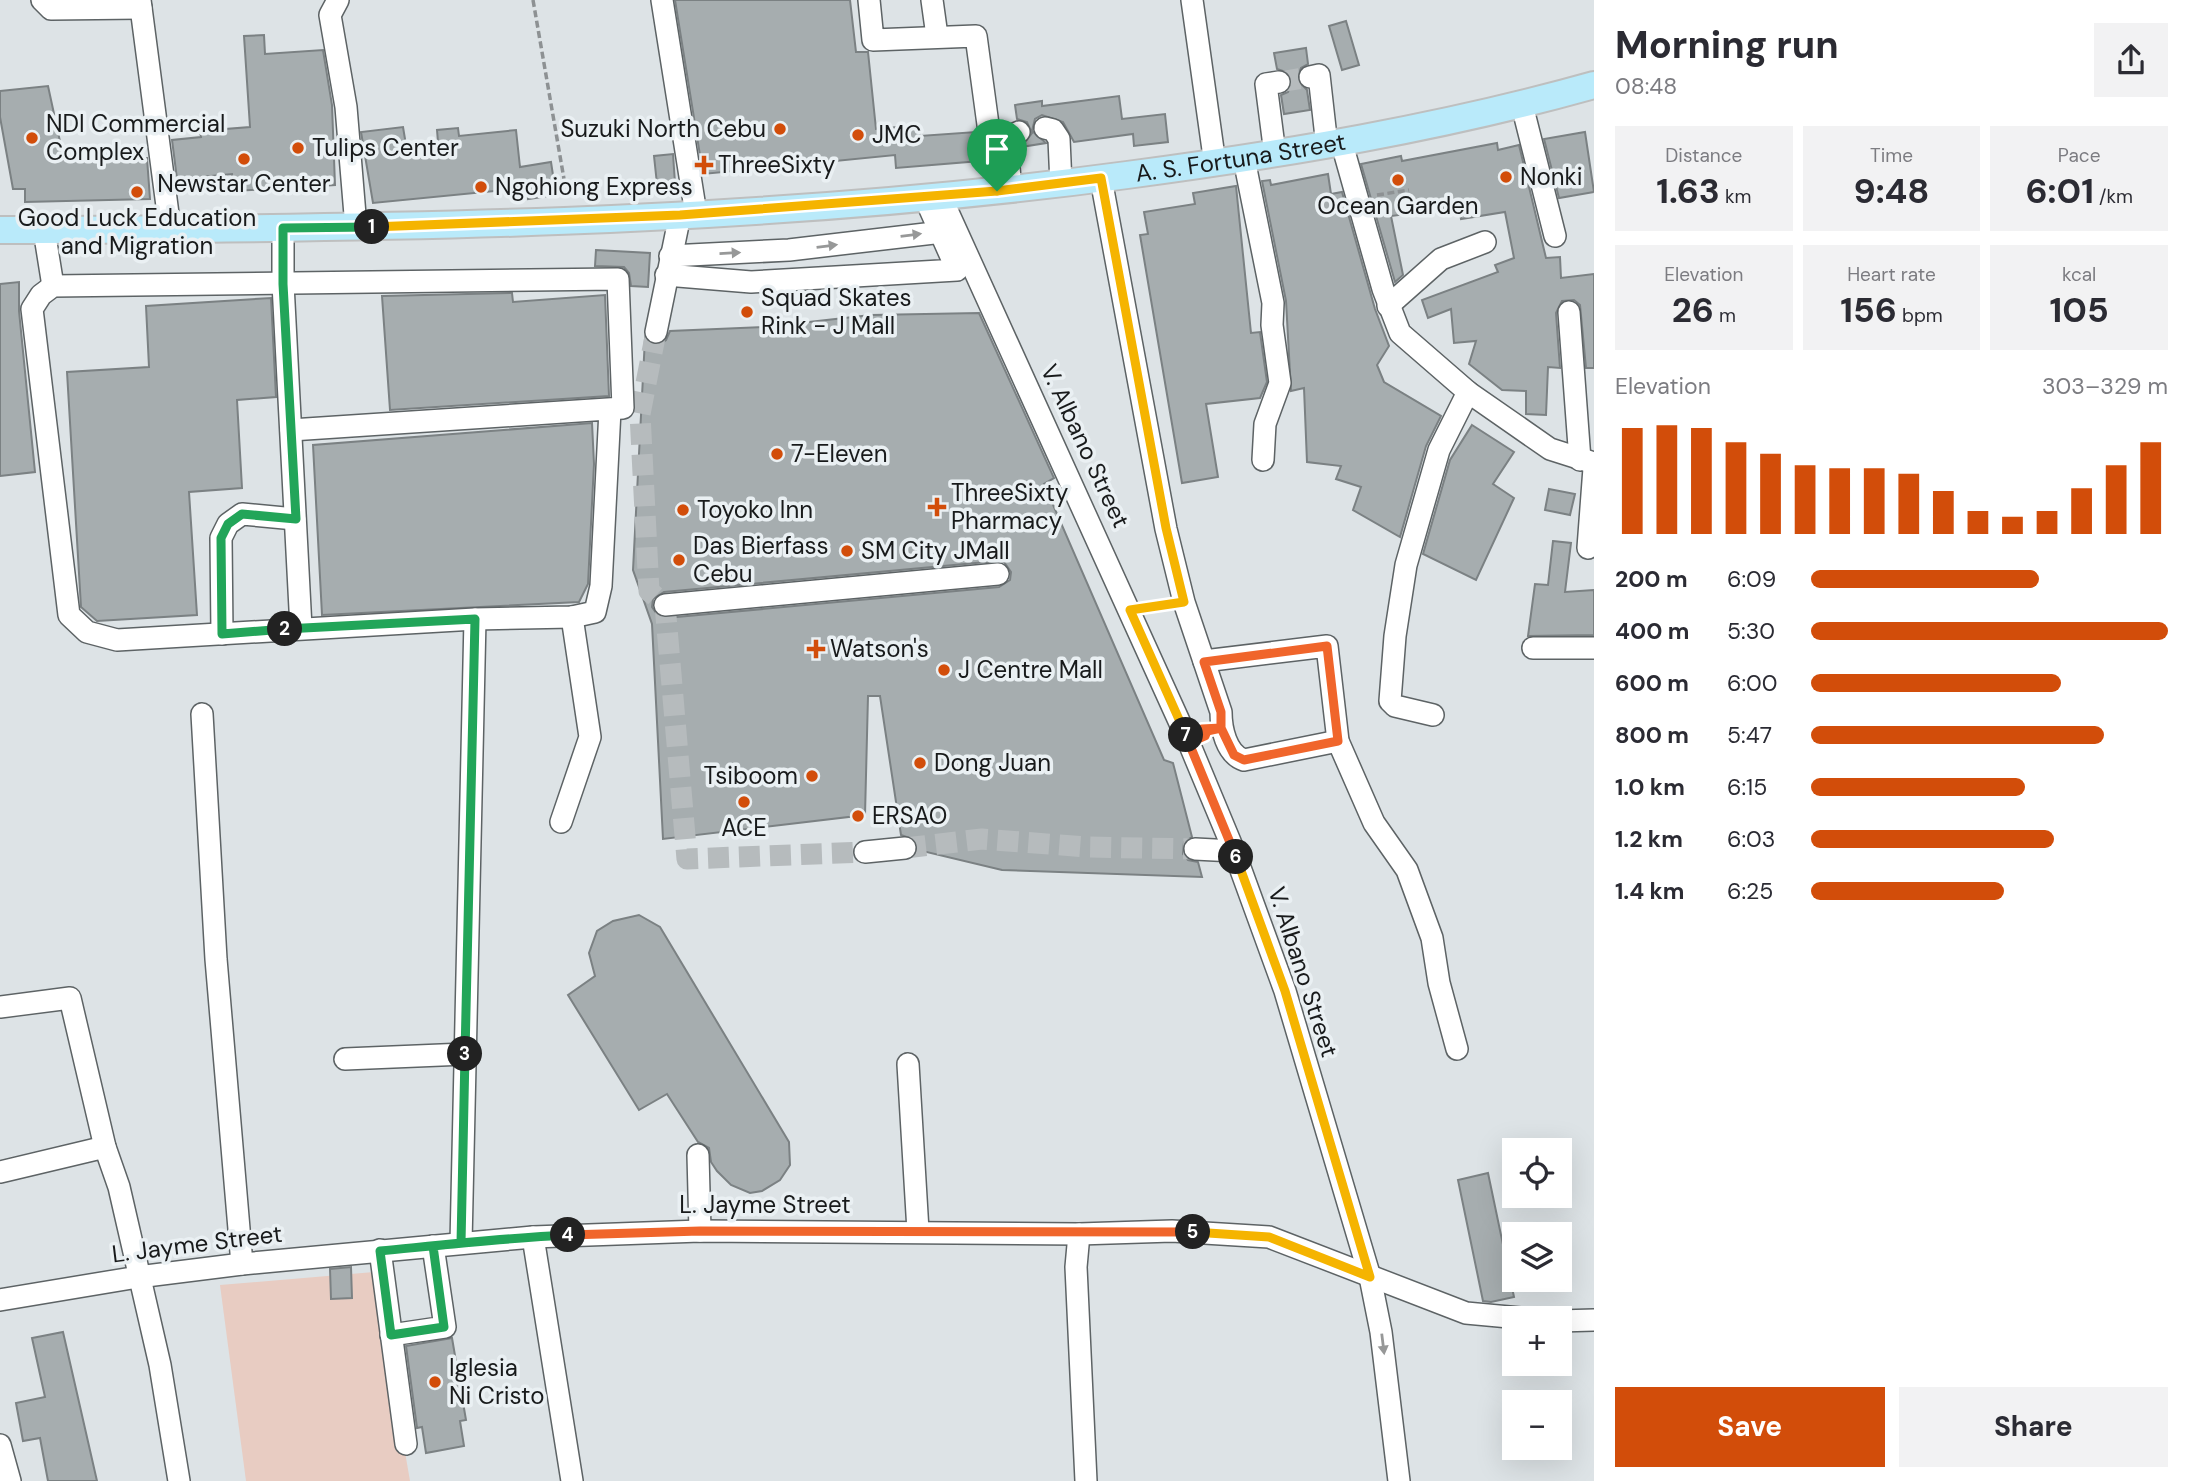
<!DOCTYPE html>
<meta charset="utf-8">
<style>
body{margin:0;font-family:"DM Sans",sans-serif;background:#f2f2f3;color:#2b2b33;height:100vh;display:flex;flex-direction:column;font-size:26px;white-space:nowrap}
*{box-sizing:border-box;margin:0}
p{font-size:23px;color:#7c7c81}
.icon{flex:none;width:38px;height:38px;fill:none;stroke:currentColor;stroke-width:2;stroke-linecap:round;stroke-linejoin:round}
.map{position:relative;flex:1;overflow:hidden}
.details{display:flex;flex-direction:column;background:#fff;width:595px}
.details>*{flex:none}
.controls{position:absolute;left:1502px;top:1138px;display:grid;gap:14px}
.controls a{display:grid;place-items:center;width:70px;height:70px;border-radius:0px;background:#fff;box-shadow:0 7px 28px #0002;font-size:35px}
.pin{position:absolute;display:grid;place-items:center;width:60px;height:60px;color:#fff;margin:-72px -30px;border-radius:50% 50% 50% 0;rotate:-45deg;box-shadow:0 0 7px #0007}
.pin .icon{rotate:45deg}
.km{position:absolute;width:35px;height:35px;margin:-18px;border-radius:50%;background:#222;color:#fff;font-size:19px;line-height:35px;text-align:center}
.round{display:grid;place-items:center;flex:none;width:74px;height:74px;border-radius:0px;background:#f2f2f3}
.head{display:flex;align-items:center;justify-content:space-between;height:119px;padding:0 21px}
h1{font-size:38px;font-weight:700;line-height:52px}
.metrics{display:grid;grid-template-columns:repeat(3,1fr);gap:10px;height:119px;padding:7px 21px}
.metrics div{display:grid;align-content:center;border-radius:0px;background:#f2f2f3;text-align:center}
.metrics b{font-size:35px;font-weight:700}
.metrics small{font-size:19px;font-weight:400}
.metrics p{font-size:19px}
.chart{height:196px;padding:14px 21px}
.chart p{display:flex;justify-content:space-between}
.chart svg{width:100%;height:126px;margin-top:7px;stroke:#d24d0a;stroke-width:6}
.cta{display:flex;gap:14px;margin-top:auto;padding:14px 21px}
.cta a{flex:1;height:80px;border-radius:0px;background:#d24d0a;color:#fff;font-size:28px;font-weight:700;line-height:80px;text-align:center}
.cta a+a{background:#f2f2f3;color:#2b2b33}
ul{padding:0 21px;list-style:none;font-size:23px}
li{display:grid;grid-template-columns:112px 84px 1fr;align-items:center;height:52px}
li i{height:18px;border-radius:9px;background:#d24d0a}
main{display:flex;flex:1;min-height:0}
.map>svg:first-child{display:block}
.grass{fill:#e8ccc2}
.building{fill:#a6adaf;stroke:#7b8183;stroke-width:2;fill-rule:evenodd}
.lines{fill:none;stroke-linecap:round;stroke-linejoin:round}
.minor-tunnel{stroke:#b6bbbd;stroke-width:21;stroke-dasharray:21 10;stroke-linecap:butt}
.minor-casing{stroke:#5d6365;stroke-width:24}
.major-casing{stroke:#bebfbf;stroke-width:30}
.path{stroke:#8d9193;stroke-width:3.5;stroke-dasharray:7 3.5;stroke-linecap:butt}
.minor{stroke:#fff;stroke-width:21}
.major{stroke:#b9eafa;stroke-width:26}
.oneway{fill:#979898}
.split-1-casing{stroke:#fff;stroke-width:14}
.split-2-casing{stroke:#fff;stroke-width:14}
.split-3-casing{stroke:#fff;stroke-width:14}
.split-4-casing{stroke:#fff;stroke-width:14}
.split-5-casing{stroke:#fff;stroke-width:14}
.split-6-casing{stroke:#fff;stroke-width:14}
.split-7-casing{stroke:#fff;stroke-width:14}
.split-8-casing{stroke:#fff;stroke-width:14}
.split-1{stroke:#f5b400;stroke-width:9}
.split-2{stroke:#22a559;stroke-width:9}
.split-3{stroke:#22a559;stroke-width:9}
.split-4{stroke:#22a559;stroke-width:9}
.split-5{stroke:#f0652b;stroke-width:9}
.split-6{stroke:#f5b400;stroke-width:9}
.split-7{stroke:#f0652b;stroke-width:9}
.split-8{stroke:#f5b400;stroke-width:9}
.poi-dot{fill:#d24d0a;stroke:#eaf0f3;stroke-width:2.5}
.labels{text-anchor:middle;stroke-width:7;stroke-linejoin:round;paint-order:stroke}
.poi-label{font-size:24px;fill:#181a1b;stroke:#eaf0f3;text-anchor:start}
.street-label{font-size:24px;fill:#181a1b;stroke:#eaf0f3}
</style>
<main>
<div class="map">
<svg width="1594" height="1481" viewBox="0 0 1594 1481">
<rect width="100%" height="100%" fill="#dde3e6"/>
<polygon class="grass" points="374,1272 410,1481 246,1481 220,1285"/>
<g class="building">
<polygon points="675,0 850,0 856,52 868,52 876,129 919,125 920,136 976,132 980,161 896,168 895,155 703,174"/>
<polygon points="1346,21 1359,65 1342,70 1329,26"/>
<polygon points="264,35 265,54 323,50 332,105 335,185 233,191 232,174 177,179 172,140 201,137 200,131 250,127 244,36"/>
<polygon points="1306,48 1308,64 1301,68 1297,79 1307,90 1310,110 1284,114 1281,95 1288,92 1292,81 1289,73 1277,69 1274,53"/>
<polygon points="48,86 64,160 147,158 150,199 25,202 25,189 13,189 0,117 0,91"/>
<polygon points="1119,96 1122,119 1165,114 1168,142 1134,146 1133,134 1074,142 1063,122 1042,115 1035,119 1032,131 1046,143 1021,147 1032,133 1027,122 1017,119 1015,105 1042,101 1042,106"/>
<polygon points="403,127 408,157 439,154 437,130 458,128 459,136 516,130 520,167 551,162 556,195 528,199 526,188 373,203 361,132"/>
<polygon points="1585,132 1594,192 1559,198 1544,139"/>
<polygon points="1497,143 1498,150 1519,145 1546,258 1560,257 1561,278 1594,274 1594,368 1586,368 1580,305 1574,300 1562,301 1556,313 1560,368 1548,367 1546,415 1526,414 1526,391 1502,390 1469,364 1476,341 1454,343 1451,309 1428,318 1422,300 1498,272 1495,265 1514,258 1505,212 1461,219 1459,207 1391,216 1403,275 1395,282 1361,164 1401,156 1402,161"/>
<polygon points="673,154 675,183 657,184 654,156"/>
<polygon points="1328,174 1331,194 1342,192 1375,309 1389,346 1377,365 1384,382 1441,416 1426,446 1400,537 1353,510 1361,487 1336,479 1341,466 1307,462 1304,388 1291,391 1286,301 1262,181 1270,180 1271,185"/>
<polygon points="1236,186 1251,333 1260,332 1267,382 1260,398 1206,404 1218,477 1182,483 1140,235 1148,234 1144,212 1195,204 1193,193"/>
<polygon points="596,250 650,253 648,287 631,286 629,273 624,267 595,266"/>
<polygon points="19,282 19,311 35,472 0,476 0,284"/>
<polygon points="512,293 513,302 605,295 609,396 390,410 382,296"/>
<polygon points="271,298 276,397 237,400 242,488 189,492 197,615 97,621 81,607 67,372 149,367 146,306"/>
<path d="M979,313L1054,478L1044,484L1164,760L1173,763L1192,837L1184,842L1183,854L1188,860L1198,862L1202,877L1002,870L918,850L915,840L901,835L880,696H868L865,815L663,839L652,624L633,570L645,338L653,345H659L666,340L670,331L764,327L871,315ZM997,561L1004,562L1011,572L1010,580L999,587L666,618L659,617L652,607L653,599L664,592Z"/>
<polygon points="592,423 594,464 588,584 579,602 322,615 313,445"/>
<polygon points="1472,425 1514,452 1493,484 1514,498 1476,580 1423,554 1450,460"/>
<polygon points="1549,489 1575,494 1570,515 1545,510"/>
<polygon points="1553,541 1571,543 1565,592 1594,590 1594,635 1528,636 1535,584 1548,585"/>
<polygon points="639,915 660,927 789,1142 790,1165 780,1180 762,1191 750,1193 731,1185 717,1171 711,1162 709,1148 698,1142 667,1094 639,1110 568,995 595,976 589,953 597,931 613,921"/>
<polygon points="1488,1173 1514,1297 1491,1302 1483,1301 1458,1180"/>
<polygon points="351,1267 352,1298 331,1299 330,1269"/>
<polygon points="63,1332 97,1481 48,1481 40,1438 23,1441 16,1403 45,1397 32,1338"/>
<polygon points="452,1338 466,1420 460,1421 464,1446 426,1453 422,1427 417,1428 406,1346"/>
</g>
<g class="lines">
<g class="minor-tunnel">
<polyline points="1279,82 1310,77"/>
<polyline points="656,332 640,414 649,591 665,605 687,859 865,852"/>
<polyline points="905,848 982,839 1087,847 1195,849"/>
</g>
<g class="minor-casing">
<g id="minor">
<polyline points="42,0 51,9 141,8"/>
<polyline points="140,0 170,229"/>
<polyline points="338,0 330,15 346,107 356,227"/>
<polyline points="662,0 696,214"/>
<polyline points="869,0 873,40 976,36 997,191"/>
<polyline points="932,0 937,36"/>
<polyline points="1192,0 1215,164"/>
<polyline points="1310,77 1319,75 1327,146"/>
<polyline points="1522,105 1555,236"/>
<polyline points="1045,128 1053,130 1059,139 1061,184"/>
<polyline points="1342,144 1383,289 1400,333 1468,392 1550,449 1594,463"/>
<polyline points="1275,154 1266,84 1279,82"/>
<polyline points="1244,159 1273,303 1272,325 1280,383 1265,424 1263,460"/>
<path d="M1101,179L1166,529L1184,602L1221,712C1221,728 1226,754 1244,760L1338,741"/>
<polyline points="1011,190 1007,145 1010,136 1019,132"/>
<polyline points="941,197 1189,743 1234,851 1285,991 1370,1277 1381,1332 1399,1481"/>
<polyline points="283,228 283,284 301,628"/>
<polyline points="44,230 53,286"/>
<polyline points="670,256 789,250 951,231"/>
<polyline points="666,275 751,282 957,270 925,198"/>
<polyline points="1388,306 1441,259 1485,242"/>
<polyline points="1569,312 1580,460"/>
<polyline points="656,332 680,215"/>
<polyline points="291,430 623,408 618,279 53,286 41,295 32,309 69,615 87,632 117,640 475,619 572,617 595,612 601,586 610,410"/>
<polyline points="1588,548 1594,468"/>
<polyline points="665,605 998,574"/>
<polyline points="222,634 221,538 228,524 242,514 295,519"/>
<polyline points="1533,648 1594,648"/>
<polyline points="1204,661 1327,646 1338,741 1374,823 1407,870 1432,938 1439,983 1457,1049"/>
<polyline points="202,714 216,959 242,1264"/>
<polyline points="1433,715 1395,706 1390,701 1395,636 1406,565 1439,450 1468,392"/>
<polyline points="561,822 590,737 572,617"/>
<polyline points="1195,849 1234,851"/>
<polyline points="865,852 905,848"/>
<polyline points="0,1007 70,998 105,1147 119,1187 160,1365 179,1481"/>
<polyline points="345,1059 465,1054"/>
<polyline points="908,1064 918,1231"/>
<polyline points="698,1155 700,1231"/>
<polyline points="0,1172 105,1147"/>
<polyline points="1079,1234 1076,1267 1086,1481"/>
<polyline points="533,1237 572,1481"/>
<polyline points="461,1243 475,619"/>
<polyline points="380,1250 406,1444"/>
<polyline points="0,1300 138,1277 242,1264 533,1237 700,1231 1079,1234 1172,1231 1269,1237 1466,1313 1520,1318"/>
<polyline points="1559,1321 1594,1320"/>
<polyline points="391,1335 445,1327 433,1246"/>
<polyline points="0,1445 10,1481"/>
</g>
</g>
<g class="major-casing">
<g id="major">
<path id="s1" d="M0,230C376,229 754,225 1127,175C1285,154 1441,128 1594,85"/>
</g>
</g>
<g class="path">
<polyline points="533,0 564,179"/>
<polyline points="1377,195 1409,190"/>
<polyline points="1148,607 1164,605"/>
</g>
<use href="#minor" class="minor"/>
<use href="#major" class="major"/>
</g>
<defs><path id="oneway-solid" d="M-6-.8H1V-3.2L6.5 0L1 3.2V.8H-6Z" transform="scale(1.75)"/></defs>
<g class="oneway">
<use href="#oneway-solid" transform="translate(911 235) rotate(-7)"/>
<use href="#oneway-solid" transform="translate(827 246) rotate(-7)"/>
<use href="#oneway-solid" transform="translate(730 253) rotate(-3)"/>
<use href="#oneway-solid" transform="translate(1383 1344) rotate(83)"/>
</g>
<g class="lines">
<g class="split-1-casing">
<polyline id="split-1" points="372,227 680,215 997,191"/>
</g>
<g class="split-2-casing">
<polyline id="split-2" points="285,629 222,634 221,538 228,524 242,514 296,519 283,284 283,228 372,227"/>
</g>
<g class="split-3-casing">
<polyline id="split-3" points="285,629 475,619 465,1054"/>
</g>
<g class="split-4-casing">
<path id="split-4" d="M465,1054L461,1243L433,1246L444,1327L391,1335L380,1251C442,1245 505,1238 568,1235"/>
</g>
<g class="split-5-casing">
<polyline id="split-5" points="568,1235 700,1231 1193,1232"/>
</g>
<g class="split-6-casing">
<polyline id="split-6" points="1193,1232 1269,1237 1370,1277 1285,991 1236,857"/>
</g>
<g class="split-7-casing">
<polyline id="split-7" points="1186,735 1202,729 1221,728 1234,755 1244,760 1338,741 1327,646 1204,662 1221,712 1221,728 1207,731 1205,736 1189,743 1236,857"/>
</g>
<g class="split-8-casing">
<polyline id="split-8" points="997,191 1101,178 1166,528 1184,602 1130,610 1186,735"/>
</g>
<use href="#split-1" class="split-1"/>
<use href="#split-2" class="split-2"/>
<use href="#split-3" class="split-3"/>
<use href="#split-4" class="split-4"/>
<use href="#split-5" class="split-5"/>
<use href="#split-6" class="split-6"/>
<use href="#split-7" class="split-7"/>
<use href="#split-8" class="split-8"/>
</g>
<g class="poi-dot">
<circle cx="780" cy="129" r="7"/>
<circle cx="858" cy="135" r="7"/>
<circle cx="32" cy="138" r="7"/>
<circle cx="298" cy="148" r="7"/>
<circle cx="244" cy="159" r="7"/>
<path d="M700.5 154.5h7v7h7v7h-7v7h-7v-7h-7v-7h7z"/>
<circle cx="1506" cy="177" r="7"/>
<circle cx="1398" cy="180" r="7"/>
<circle cx="481" cy="187" r="7"/>
<circle cx="137" cy="192" r="7"/>
<circle cx="747" cy="312" r="7"/>
<circle cx="777" cy="454" r="7"/>
<path d="M933.5 496.5h7v7h7v7h-7v7h-7v-7h-7v-7h7z"/>
<circle cx="683" cy="510" r="7"/>
<circle cx="847" cy="551" r="7"/>
<circle cx="679" cy="560" r="7"/>
<path d="M812.5 638.5h7v7h7v7h-7v7h-7v-7h-7v-7h7z"/>
<circle cx="944" cy="670" r="7"/>
<circle cx="920" cy="763" r="7"/>
<circle cx="812" cy="776" r="7"/>
<circle cx="744" cy="802" r="7"/>
<circle cx="858" cy="816" r="7"/>
<circle cx="435" cy="1382" r="7"/>
</g>
<g class="labels">
<g class="poi-label">
<text x="46" y="132">NDI Commercial<tspan x="46" dy="28">Complex</tspan></text>
<text x="766" y="137" text-anchor="end">Suzuki North Cebu</text>
<text x="872" y="143">JMC</text>
<text x="312" y="156">Tulips Center</text>
<text x="718" y="173">ThreeSixty</text>
<text x="1520" y="185">Nonki</text>
<text x="244" y="192" text-anchor="middle">Newstar Center</text>
<text x="495" y="195">Ngohiong Express</text>
<text x="1398" y="214" text-anchor="middle">Ocean Garden</text>
<text x="137" y="226" text-anchor="middle">Good Luck Education<tspan x="137" dy="28">and Migration</tspan></text>
<text x="761" y="306">Squad Skates<tspan x="761" dy="28">Rink - J Mall</tspan></text>
<text x="791" y="462">7-Eleven</text>
<text x="951" y="501">ThreeSixty<tspan x="951" dy="28">Pharmacy</tspan></text>
<text x="697" y="518">Toyoko Inn</text>
<text x="693" y="554">Das Bierfass<tspan x="693" dy="28">Cebu</tspan></text>
<text x="861" y="559">SM City JMall</text>
<text x="830" y="657">Watson's</text>
<text x="958" y="678">J Centre Mall</text>
<text x="934" y="771">Dong Juan</text>
<text x="798" y="784" text-anchor="end">Tsiboom</text>
<text x="872" y="824">ERSAO</text>
<text x="744" y="836" text-anchor="middle">ACE</text>
<text x="449" y="1376">Iglesia<tspan x="449" dy="28">Ni Cristo</tspan></text>
</g>
<g class="street-label">
<text dy="8" stroke="none"><textPath href="#s1" startOffset="1244">A. S. Fortuna Street</textPath></text>
<text transform="translate(1085 446) rotate(65)" y="8">V. Albano Street</text>
<text transform="translate(1303 972) rotate(72)" y="8">V. Albano Street</text>
<text x="765" y="1213">L. Jayme Street</text>
<text transform="translate(197 1244) rotate(-7)" y="8">L. Jayme Street</text>
</g>
</g>
</svg>
<div class="controls">
<a><svg class="icon" aria-label="locate" viewBox="0 0 24 24"><circle cx="12" cy="12" r="6"/><path d="M12 2v4M12 18v4M2 12h4M18 12h4"/></svg></a>
<a><svg class="icon" aria-label="layers" viewBox="0 0 24 24"><path d="M12 4l9 5-9 5-9-5zM3 14l9 5 9-5"/></svg></a>
<a>+</a>
<a>−</a>
</div>
<div class="pin" style="left:997px;top:191px;background:#1e9e55"><svg class="icon" aria-label="arrive" viewBox="0 0 24 24"><path d="M6 21V4h12l-3 4 3 4H6"/></svg></div>
<b class="km" style="left:372px;top:227px">1</b>
<b class="km" style="left:285px;top:629px">2</b>
<b class="km" style="left:465px;top:1054px">3</b>
<b class="km" style="left:568px;top:1235px">4</b>
<b class="km" style="left:1193px;top:1232px">5</b>
<b class="km" style="left:1236px;top:857px">6</b>
<b class="km" style="left:1186px;top:735px">7</b>
</div>
<section class="details">
<div class="head"><div><h1>Morning run</h1><p>08:48</p></div><a class="round"><svg class="icon" aria-label="share" viewBox="0 0 24 24"><path d="M12 15V3M7 8l5-5 5 5M5 13v7h14v-7"/></svg></a></div>
<div class="metrics">
<div><p>Distance</p><b>1.63<small> km</small></b></div>
<div><p>Time</p><b>9:48</b></div>
<div><p>Pace</p><b>6:01<small> /km</small></b></div>
</div>
<div class="metrics">
<div><p>Elevation</p><b>26<small> m</small></b></div>
<div><p>Heart rate</p><b>156<small> bpm</small></b></div>
<div><p>kcal</p><b>105</b></div>
</div>
<div class="chart"><p><span>Elevation</span>303–329 m</p>
<svg viewBox="0 0 160 44" preserveAspectRatio="none"><path d="M5 44V7M15 44V6M25 44V7M35 44V12M45 44V16M55 44V20M65 44V21M75 44V21M85 44V23M95 44V29M105 44V36M115 44V38M125 44V36M135 44V28M145 44V20M155 44V12"/></svg>
</div>
<ul>
<li><b>200 m</b>6:09<i style="width:64%"></i></li>
<li><b>400 m</b>5:30<i style="width:100%"></i></li>
<li><b>600 m</b>6:00<i style="width:70%"></i></li>
<li><b>800 m</b>5:47<i style="width:82%"></i></li>
<li><b>1.0 km</b>6:15<i style="width:60%"></i></li>
<li><b>1.2 km</b>6:03<i style="width:68%"></i></li>
<li><b>1.4 km</b>6:25<i style="width:54%"></i></li>
</ul>
<div class="cta"><a>Save</a><a>Share</a></div>
</section>
</main>
